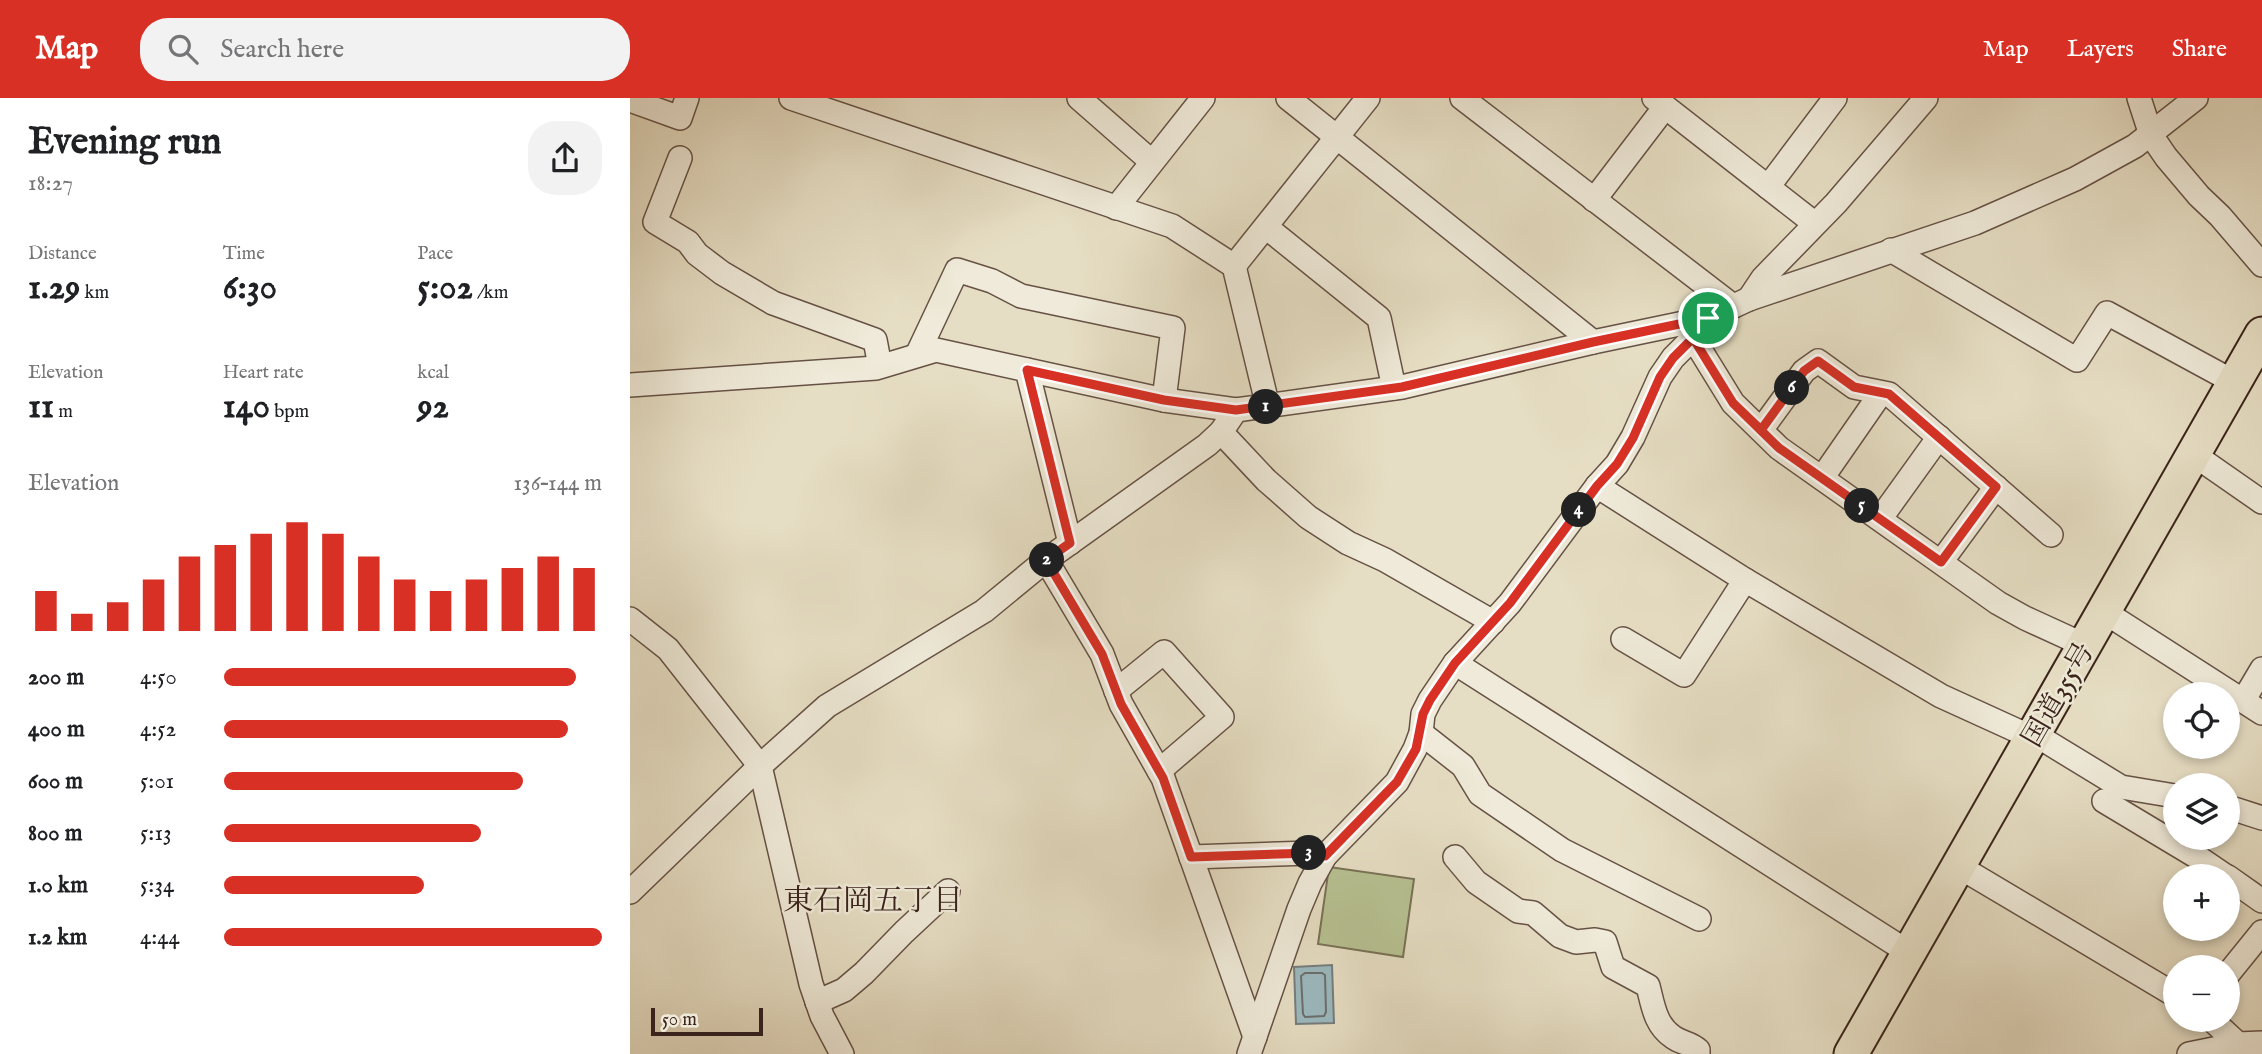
<!DOCTYPE html>
<meta charset="utf-8">
<style>
body{margin:0;font-family:"IM FELL English","Noto Serif JP",serif;background:#f2f2f2;color:#202124;height:100vh;display:flex;flex-direction:column;font-size:26px;white-space:nowrap}
*{box-sizing:border-box;margin:0}
p{font-size:23px;color:#757577}
.icon{flex:none;width:38px;height:38px;fill:none;stroke:currentColor;stroke-width:2;stroke-linecap:round;stroke-linejoin:round}
.map{position:relative;flex:1;overflow:hidden}
.drawer{display:flex;flex-direction:column;background:#fff;width:630px}
.drawer>*{flex:none}
.controls{position:absolute;left:1533px;top:584px;display:grid;gap:14px}
.controls a{display:grid;place-items:center;width:77px;height:77px;border-radius:50%;background:#fff;box-shadow:0 4px 10px #0003;font-size:35px}
.scale{position:absolute;left:21px;bottom:18px;width:112px;box-sizing:border-box;padding-left:7px;border:4px solid #3b241b;border-top:0;font-size:19px;line-height:24px;white-space:nowrap;color:#3b241b;-webkit-text-stroke:5px #efead9;paint-order:stroke}
.pin{position:absolute;display:grid;place-items:center;width:60px;height:60px;color:#fff;margin:-30px;border:4px solid #fff;border-radius:50%;box-shadow:0 2px 7px #0007}
.km{position:absolute;width:35px;height:35px;margin:-18px;border-radius:50%;background:#222;color:#fff;font-size:19px;line-height:35px;text-align:center}
.round{display:grid;place-items:center;flex:none;width:74px;height:74px;border-radius:28px;background:#f2f2f2}
.overview{display:flex;align-items:center;justify-content:space-between;height:119px;padding:0 28px}
h1{font-size:38px;font-weight:700;line-height:52px}
.stats{display:grid;grid-template-columns:repeat(3,1fr);gap:10px;height:119px;padding:7px 28px}
.stats div{display:grid;align-content:center}
.stats b{font-size:35px;font-weight:700}
.stats small{font-size:19px;font-weight:400}
.stats p{font-size:19px}
.chart{height:196px;padding:14px 28px}
.chart p{display:flex;justify-content:space-between}
.chart svg{width:100%;height:126px;margin-top:7px;stroke:#d93025;stroke-width:6}
ul{padding:0 28px;list-style:none;font-size:23px}
li{display:grid;grid-template-columns:112px 84px 1fr;align-items:center;height:52px}
li i{height:18px;border-radius:9px;background:#d93025}
header{display:flex;align-items:center;gap:42px;box-sizing:border-box;height:98px;padding:0 35px;background:#d93025;color:#fff}
header strong{font-size:33px}
nav{display:flex;gap:38px;margin-inline-start:auto;font-size:24px}
.search{width:490px;height:63px;background:#f2f2f2;display:flex;align-items:center;gap:18px;box-sizing:border-box;padding:0 24px;border-radius:28px;color:#757577;font-size:26px}
main{display:flex;flex:1;min-height:0}
.map>svg:first-child{display:block}
.green{fill:#b7c192;stroke:#797256;stroke-width:2}
.water{fill:#9bb9bf;stroke:#757d7d;stroke-width:2}
.lines{fill:none;stroke-linecap:round;stroke-linejoin:round}
.shore{stroke:#6b6e6d;stroke-width:2}
.minor-casing{stroke:#665245;stroke-width:26}
.highway-casing{stroke:#3b241b;stroke-width:37}
.minor{stroke:#efead9;stroke-width:23}
.highway{stroke:#e6dec4;stroke-width:33}
.route-casing{stroke:#fff;stroke-width:14}
.route{stroke:#d93025;stroke-width:9}
.labels{text-anchor:middle;stroke-width:5;stroke-linejoin:round;paint-order:stroke}
.street-label{font-size:28px;fill:#3b241b;stroke:#efead9}
.neighbourhood-label{font-size:30px;fill:#3b241b;stroke:#efead9}
</style>
<header>
<strong>Map</strong>
<div class="search"><svg class="icon" aria-label="search" viewBox="0 0 24 24"><circle cx="10" cy="10" r="6"/><path d="M15 15l6 6"/></svg>Search here</div>
<nav><a>Map</a><a>Layers</a><a>Share</a></nav>
</header>
<main>
<section class="drawer">
<div class="overview"><div><h1>Evening run</h1><p>18:27</p></div><a class="round"><svg class="icon" aria-label="share" viewBox="0 0 24 24"><path d="M12 15V3M7 8l5-5 5 5M5 13v7h14v-7"/></svg></a></div>
<div class="stats">
<div><p>Distance</p><b>1.29<small> km</small></b></div>
<div><p>Time</p><b>6:30</b></div>
<div><p>Pace</p><b>5:02<small> /km</small></b></div>
</div>
<div class="stats">
<div><p>Elevation</p><b>11<small> m</small></b></div>
<div><p>Heart rate</p><b>140<small> bpm</small></b></div>
<div><p>kcal</p><b>92</b></div>
</div>
<div class="chart"><p><span>Elevation</span>136–144 m</p>
<svg viewBox="0 0 160 44" preserveAspectRatio="none"><path d="M5 44V30M15 44V38M25 44V34M35 44V26M45 44V18M55 44V14M65 44V10M75 44V6M85 44V10M95 44V18M105 44V26M115 44V30M125 44V26M135 44V22M145 44V18M155 44V22"/></svg>
</div>
<ul>
<li><b>200 m</b>4:50<i style="width:93%"></i></li>
<li><b>400 m</b>4:52<i style="width:91%"></i></li>
<li><b>600 m</b>5:01<i style="width:79%"></i></li>
<li><b>800 m</b>5:13<i style="width:68%"></i></li>
<li><b>1.0 km</b>5:34<i style="width:53%"></i></li>
<li><b>1.2 km</b>4:44<i style="width:100%"></i></li>
</ul>
</section>
<div class="map">
<svg width="1632" height="956" viewBox="0 0 1632 956">
<rect width="100%" height="100%" fill="#e6dec4"/>
<filter id="stains"><feTurbulence type="fractalNoise" baseFrequency=".00286" numOctaves="4"/><feColorMatrix values="0 0 0 0 .2 0 0 0 0 .09 0 0 0 0 .02 0 0 0 .5 -.17"/></filter>
<radialGradient id="worn" r=".72"><stop offset=".6" stop-color="#630" stop-opacity="0"/><stop offset="1" stop-color="#630" stop-opacity=".3"/></radialGradient>
<polygon class="green" points="699,769 784,781 773,859 688,846"/>
<polygon class="water" points="702,867 704,925 666,926 664,869"/>
<g class="lines">
<polygon class="shore" points="675,875 692,875 695,877 696,914 694,918 675,919 673,916 671,878"/>
<g class="minor-casing">
<g id="minor">
<polyline points="161,0 542,128 604,168 638,309"/>
<polyline points="449,0 522,64"/>
<polyline points="658,0 963,244"/>
<polyline points="832,0 1103,208"/>
<polyline points="1024,0 1184,125"/>
<polyline points="1509,0 1521,37 1536,59 1569,98 1590,118 1632,167"/>
<polyline points="0,2 50,20 57,0"/>
<polyline points="50,60 25,124 58,144 67,156 92,175 143,205 245,242 250,268"/>
<polyline points="1138,89 1205,0"/>
<polyline points="964,102 1035,9"/>
<polyline points="486,110 573,0"/>
<polyline points="636,129 749,220 764,290"/>
<polyline points="1261,152 1447,262 1477,215 1604,284"/>
<polyline points="604,168 738,0"/>
<polyline points="1119,201 1133,180 1206,105 1296,0"/>
<polyline points="1063,240 1103,305 1149,350 1368,505 1395,520 1454,547"/>
<polyline points="287,257 327,172 362,183 391,198 543,230 534,302"/>
<polyline points="397,272 440,445"/>
<polyline points="0,287 246,270 306,252 534,302 606,312 772,289 963,244 1078,220 1119,201 1345,125 1445,81 1505,48 1566,0"/>
<polyline points="1131,332 1174,273 1188,263 1224,289 1259,296 1421,437"/>
<polyline points="591,334 636,382 678,419 718,445 755,462 863,524"/>
<polyline points="1563,356 1632,404"/>
<polyline points="1192,380 1251,295"/>
<polyline points="967,388 1115,482 1311,598 1390,634 1414,642 1491,689 1545,698"/>
<polyline points="1250,421 1309,339"/>
<polyline points="416,462 472,556 491,606 533,680 625,939"/>
<polyline points="1311,464 1366,389"/>
<polyline points="1473,513 1632,615"/>
<polyline points="0,521 38,551 130,668 181,886 192,918 212,956"/>
<polyline points="993,541 1054,577 1115,482"/>
<polyline points="825,565 1278,854"/>
<polyline points="486,593 534,554 592,619 529,673"/>
<polyline points="1613,603 1632,571"/>
<polyline points="791,635 833,668 850,696 932,752 1069,821"/>
<polyline points="1474,703 1569,760 1597,779"/>
<polyline points="1598,709 1632,720"/>
<polyline points="561,759 681,755 695,758"/>
<path d="M825,759L846,784L888,813L903,815L930,838L946,844L965,842L975,844L983,869L1018,888C1023,907 1025,927 1043,939C1051,945 1061,945 1068,952V956"/>
<polyline points="1328,768 1545,897"/>
<polyline points="1598,779 1632,803"/>
<polyline points="0,794 130,668 197,608 354,513 416,462 577,347 591,334 606,312"/>
<polyline points="1598,876 1632,834"/>
<polyline points="187,904 214,892 234,875 274,834 318,793"/>
<polyline points="1582,922 1608,946"/>
<polyline points="619,956 669,811 680,785 695,758 767,684 785,651 791,635 793,616 800,602 825,565 880,505 967,388 987,366 1003,339 1030,279 1043,260 1063,240 1078,220"/>
<polyline points="1559,956 1608,946 1632,945"/>
</g>
</g>
<g class="highway-casing">
<polyline id="highway" points="1221,956 1632,236"/>
</g>
<use href="#minor" class="minor"/>
<use href="#highway" class="highway"/>
</g>
<g class="lines">
<g class="route-casing">
<polyline id="route" points="1078,220 963,244 772,289 606,312 534,302 397,272 440,445 416,462 472,556 491,606 533,680 561,759 681,755 695,758 767,684 786,651 793,616 800,602 825,565 880,505 967,388 987,366 1003,340 1030,279 1043,260 1063,240 1103,305 1149,350 1311,464 1366,389 1259,296 1224,289 1188,263 1174,273 1131,332 1103,305 1063,240 1078,220"/>
</g>
<use href="#route" class="route"/>
</g>
<g class="labels">
<g class="street-label">
<text transform="translate(1427 596) rotate(-60)" y="10">国道355号</text>
</g>
<g class="neighbourhood-label">
<text x="243" y="812">東石岡五丁目</text>
</g>
</g>
<rect width="100%" height="100%" filter="url(#stains)"/>
<rect width="100%" height="100%" fill="url(#worn)"/>
</svg>
<div class="controls">
<a><svg class="icon" aria-label="locate" viewBox="0 0 24 24"><circle cx="12" cy="12" r="6"/><path d="M12 2v4M12 18v4M2 12h4M18 12h4"/></svg></a>
<a><svg class="icon" aria-label="layers" viewBox="0 0 24 24"><path d="M12 4l9 5-9 5-9-5zM3 14l9 5 9-5"/></svg></a>
<a>+</a>
<a>−</a>
</div>
<div class="scale">50 m</div>
<div class="pin" style="left:1078px;top:220px;background:#1e9e55"><svg class="icon" aria-label="arrive" viewBox="0 0 24 24"><path d="M6 21V4h12l-3 4 3 4H6"/></svg></div>
<b class="km" style="left:636px;top:309px">1</b>
<b class="km" style="left:417px;top:462px">2</b>
<b class="km" style="left:679px;top:755px">3</b>
<b class="km" style="left:949px;top:412px">4</b>
<b class="km" style="left:1232px;top:408px">5</b>
<b class="km" style="left:1162px;top:290px">6</b>
</div>
</main>
